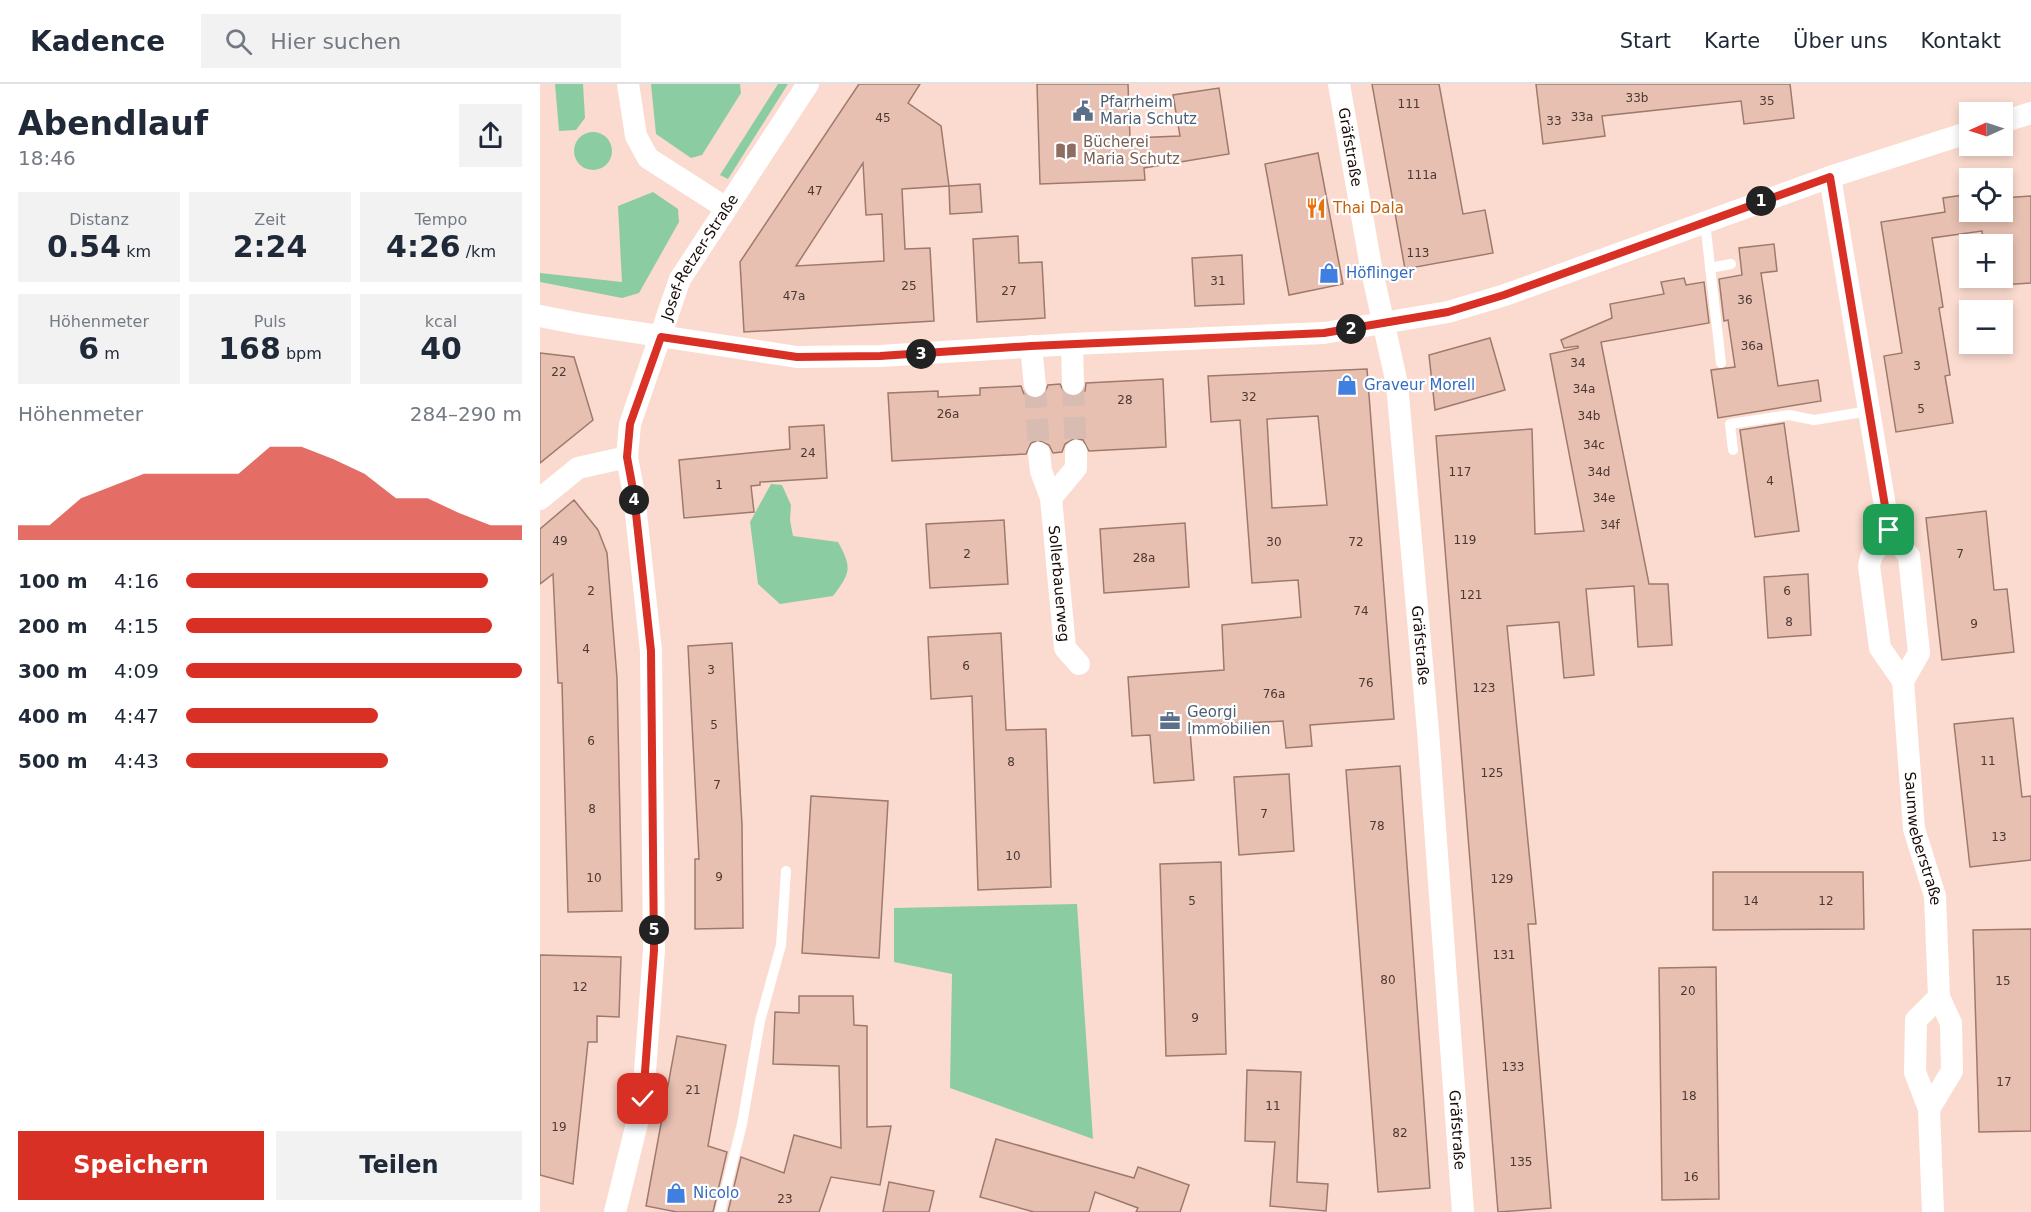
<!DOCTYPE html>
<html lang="de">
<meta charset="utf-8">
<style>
body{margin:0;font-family:"DejaVu Sans",sans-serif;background:#f2f2f3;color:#1f2937;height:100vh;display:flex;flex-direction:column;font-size:22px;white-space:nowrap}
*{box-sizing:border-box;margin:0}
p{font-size:20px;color:#747a83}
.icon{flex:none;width:33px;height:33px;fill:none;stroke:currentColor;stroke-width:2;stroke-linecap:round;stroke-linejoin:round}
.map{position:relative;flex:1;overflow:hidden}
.panel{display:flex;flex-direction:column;background:#fff;width:540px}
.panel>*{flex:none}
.needle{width:39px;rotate:267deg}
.buttons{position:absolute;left:1419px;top:18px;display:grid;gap:12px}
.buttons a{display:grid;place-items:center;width:54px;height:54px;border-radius:0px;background:#fff;box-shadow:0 3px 9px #0003;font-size:30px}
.pin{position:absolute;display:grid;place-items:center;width:51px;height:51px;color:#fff;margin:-26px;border-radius:12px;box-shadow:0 3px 9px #0006}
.km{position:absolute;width:30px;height:30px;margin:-15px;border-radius:50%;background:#222;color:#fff;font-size:16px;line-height:30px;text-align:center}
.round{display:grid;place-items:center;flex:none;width:63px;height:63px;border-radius:0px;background:#f2f2f3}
.overview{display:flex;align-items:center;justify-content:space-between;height:102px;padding:0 18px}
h1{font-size:33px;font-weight:800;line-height:45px}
.stats{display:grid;grid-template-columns:repeat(3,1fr);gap:9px;height:102px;padding:6px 18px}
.stats div{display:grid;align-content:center;border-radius:0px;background:#f2f2f3;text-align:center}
.stats b{font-size:30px;font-weight:800}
.stats small{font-size:16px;font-weight:400}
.stats p{font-size:16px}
.chart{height:168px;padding:12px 18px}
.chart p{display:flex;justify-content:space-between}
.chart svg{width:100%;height:108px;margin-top:6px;fill:#d93025;opacity:.7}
.button{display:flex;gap:12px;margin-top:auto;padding:12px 18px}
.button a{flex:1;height:69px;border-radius:0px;background:#d93025;color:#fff;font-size:24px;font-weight:800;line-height:69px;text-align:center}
.button a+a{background:#f2f2f3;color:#1f2937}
ul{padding:0 18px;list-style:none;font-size:20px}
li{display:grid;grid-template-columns:96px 72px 1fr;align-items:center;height:45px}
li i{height:15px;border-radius:8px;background:#d93025}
header{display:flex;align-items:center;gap:36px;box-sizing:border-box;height:84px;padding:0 30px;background:#fff;border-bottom:2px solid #e0e1e3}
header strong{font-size:28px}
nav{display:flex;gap:33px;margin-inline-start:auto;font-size:21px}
.search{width:420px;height:54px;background:#f2f2f3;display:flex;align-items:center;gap:15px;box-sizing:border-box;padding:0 21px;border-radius:0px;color:#747a83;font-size:22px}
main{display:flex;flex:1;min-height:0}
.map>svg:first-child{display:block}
.green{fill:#8ccca3}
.building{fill:#e7c0b2;stroke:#9e7a6c;stroke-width:1.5;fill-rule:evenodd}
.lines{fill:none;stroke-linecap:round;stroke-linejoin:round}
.street-tunnel{stroke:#d9bcb1;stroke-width:22;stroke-dasharray:22 11;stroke-linecap:butt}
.lane{stroke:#fff;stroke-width:10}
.street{stroke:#fff;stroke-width:22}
.route-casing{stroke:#fff;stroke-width:12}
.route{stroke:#d93025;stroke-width:8}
.labels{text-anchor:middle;stroke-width:4.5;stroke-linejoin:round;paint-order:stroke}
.number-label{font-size:12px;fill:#4c3832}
.service-label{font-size:15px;fill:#4e5e75;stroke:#fff;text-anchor:start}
.education-label{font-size:15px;fill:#785e54;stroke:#fff;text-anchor:start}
.street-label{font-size:15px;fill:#180b07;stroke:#fff}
.food-label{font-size:15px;fill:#c56008;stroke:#fff;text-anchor:start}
.shop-label{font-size:15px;fill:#366cbe;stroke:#fff;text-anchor:start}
</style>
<header>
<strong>Kadence</strong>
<div class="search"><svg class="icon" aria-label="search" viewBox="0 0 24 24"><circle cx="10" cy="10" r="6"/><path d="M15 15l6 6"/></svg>Hier suchen</div>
<nav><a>Start</a><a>Karte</a><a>Über uns</a><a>Kontakt</a></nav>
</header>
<main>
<section class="panel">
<div class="overview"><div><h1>Abendlauf</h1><p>18:46</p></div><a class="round"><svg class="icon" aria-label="share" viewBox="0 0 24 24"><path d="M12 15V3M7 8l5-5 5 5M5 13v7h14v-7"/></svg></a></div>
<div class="stats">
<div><p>Distanz</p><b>0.54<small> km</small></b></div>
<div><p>Zeit</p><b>2:24</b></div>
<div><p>Tempo</p><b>4:26<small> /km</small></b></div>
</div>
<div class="stats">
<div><p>Höhenmeter</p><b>6<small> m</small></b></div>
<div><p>Puls</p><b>168<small> bpm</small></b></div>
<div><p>kcal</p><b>40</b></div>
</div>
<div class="chart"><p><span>Höhenmeter</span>284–290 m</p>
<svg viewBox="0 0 160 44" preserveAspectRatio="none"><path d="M0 44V38L10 38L20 27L30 22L40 17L50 17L60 17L70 17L80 6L90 6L100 11L110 17L120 27L130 27L140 33L150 38L160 38V44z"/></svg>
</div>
<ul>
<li><b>100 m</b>4:16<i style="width:90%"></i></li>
<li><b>200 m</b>4:15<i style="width:91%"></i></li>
<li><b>300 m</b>4:09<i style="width:100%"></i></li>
<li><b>400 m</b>4:47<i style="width:57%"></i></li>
<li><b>500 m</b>4:43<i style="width:60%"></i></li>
</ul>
<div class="button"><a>Speichern</a><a>Teilen</a></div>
</section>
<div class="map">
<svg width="1491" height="1128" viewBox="0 0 1491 1128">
<rect width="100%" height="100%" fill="#fbdbcf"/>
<g class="green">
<polygon points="15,0 43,0 45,34 36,46 19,47"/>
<polygon points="111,0 200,0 201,9 162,71 151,74 116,50"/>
<polygon points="238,0 248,0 188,95 180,91"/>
<circle cx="53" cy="67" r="19"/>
<polygon points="113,108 138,125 139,138 99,209 82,214 0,198 0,189 82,198 78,122"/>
<path d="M231,400L242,401L251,421L250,436L253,452L298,458C312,483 311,489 293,512L240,520L218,500L210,438Z"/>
<polygon points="537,820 553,1055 410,1004 412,890 354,878 354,824"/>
</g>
<g class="building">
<path d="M319,0H380L368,19L401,42L409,102L362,105L365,165L390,164L394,237L204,248L200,178ZM323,79L326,131L342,130L344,177L256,182Z"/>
<polygon points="497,0 588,0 590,54 640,52 633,11 679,4 689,70 604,84 605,96 500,100"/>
<polygon points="832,0 899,0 923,130 945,126 953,169 865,185"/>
<polygon points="996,0 1250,0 1254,34 1204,40 1201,17 1062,32 1065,52 1003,60"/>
<polygon points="778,69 803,200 749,211 725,80"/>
<polygon points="440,100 442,128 410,130 409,102"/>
<polygon points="1430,110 1430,128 1462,128 1462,114 1491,112 1491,199 1445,202 1445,194 1462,194 1462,160 1443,160 1442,147 1392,154 1403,223 1399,224 1410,291 1405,292 1413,339 1356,348 1344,272 1362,269 1341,138 1405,128 1403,114"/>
<polygon points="478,152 479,179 502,178 505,234 437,238 433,155"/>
<polygon points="1234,160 1237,187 1221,189 1238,302 1278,296 1281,317 1178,334 1171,286 1195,283 1188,236 1184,237 1179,195 1202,191 1199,164"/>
<polygon points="702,171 704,220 655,222 652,174"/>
<polygon points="1144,194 1146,201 1164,198 1169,239 1061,258 1109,500 1128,500 1132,561 1098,563 1094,502 1046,505 1054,591 1024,594 1019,538 967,542 996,840 988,840 1011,1124 958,1128 896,352 992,345 995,450 1044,447 1010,270 1038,264 1038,262 1024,264 1021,256 1072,234 1070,220 1124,210 1121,198"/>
<polygon points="950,254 965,306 895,326 889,271"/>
<polygon points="0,269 34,273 53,336 0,379"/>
<path d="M827,285L854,635L770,641L772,662L746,664L743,637L668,641L669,646L650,647L654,696L614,699L610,651L592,652L588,593L684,586L682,541L761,533L758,496L712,499L700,336L671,338L668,292ZM778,332L787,421L732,424L727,335Z"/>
<polygon points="623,295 626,363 549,367 543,356 535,354 525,360 522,368 513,369 509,361 498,356 491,359 486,370 352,377 348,309 398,307 398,313 440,311 440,304 481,302 484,310 496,315 503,313 508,301 520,300 526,312 534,313 545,307 546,299"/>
<polygon points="1244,339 1259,447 1215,453 1200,346"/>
<polygon points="284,341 287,394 220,398 220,401 211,402 214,428 144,434 139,376 250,365 249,343"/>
<polygon points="34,416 58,446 67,469 77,594 82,827 28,828 22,599 18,599 13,490 0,500 0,445"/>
<polygon points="1446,427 1454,506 1467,505 1474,568 1402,576 1386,434"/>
<polygon points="464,436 468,500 390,504 386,440"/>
<polygon points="645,439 649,503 564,509 560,445"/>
<polygon points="1268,490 1271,551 1228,554 1224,493"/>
<polygon points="461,549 466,646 506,645 511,803 438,806 432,612 391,615 388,553"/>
<polygon points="192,559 202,741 203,844 155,845 155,775 159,775 148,562"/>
<polygon points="1473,634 1482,713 1491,712 1491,776 1430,783 1414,640"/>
<polygon points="860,682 890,1104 838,1108 806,686"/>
<polygon points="749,690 754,767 699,771 694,693"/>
<polygon points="271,712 348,717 339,874 262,869"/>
<polygon points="681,778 686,970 626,972 620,780"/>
<polygon points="1173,788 1323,788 1324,845 1173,846"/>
<polygon points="1491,845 1491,1047 1439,1048 1433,846"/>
<polygon points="0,871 81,873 79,933 57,932 57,958 48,958 33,1100 0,1091"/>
<polygon points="1176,883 1179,1115 1122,1116 1119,884"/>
<polygon points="259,912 313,912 314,941 327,942 327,1043 351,1042 340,1101 291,1093 279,1128 188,1128 201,1073 244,1089 254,1051 301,1064 299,982 233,980 235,928 259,929"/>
<polygon points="137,952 186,961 168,1062 187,1068 173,1128 137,1128 106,1122"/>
<polygon points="707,986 761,988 757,1098 788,1100 786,1127 730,1122 735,1058 705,1057"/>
<polygon points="456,1055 594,1094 598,1083 649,1101 640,1128 596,1128 598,1124 555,1108 549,1128 494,1128 440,1113"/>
<polygon points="349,1098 394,1107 389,1128 343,1128"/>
</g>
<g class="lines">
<g class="street-tunnel">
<polyline points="533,300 536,367"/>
<polyline points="495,302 499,369"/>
</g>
<g class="lane">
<polyline points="1165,138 1181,279"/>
<polyline points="1170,184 1191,180"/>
<polyline points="1193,366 1190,340 1249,331 1274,336 1329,327"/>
<polyline points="180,1128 202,1040 220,937 241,861 246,787"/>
</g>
<g class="street">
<polyline points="88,0 96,52 108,74 186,124"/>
<path id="s1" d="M799,0L831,183L857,300L888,647L923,1128"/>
<polyline points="1462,38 1491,29"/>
<polyline points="1290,93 1349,446 1369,472 1379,569 1363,597"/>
<polyline points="0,232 41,240 257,273 340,272 532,260 784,249 908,228 965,211 1290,93 1430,48"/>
<polyline points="532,260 533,300"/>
<polyline points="491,262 495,302"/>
<polyline points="499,369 501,387 511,414 536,384 536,367"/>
<path id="s2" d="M511,414L525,564L539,580"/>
<path id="s3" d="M0,415L38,384L87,373L90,340L140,195L268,0"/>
<path id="s4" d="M1349,446L1331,473L1329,482L1340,564L1363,597L1374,745L1395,812L1399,913L1411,939L1412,987L1389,1025"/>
<polyline points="75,1128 103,1015 114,866 111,567 94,411 87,373"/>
<polyline points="1393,1128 1389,1025 1375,988 1376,936 1399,913"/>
</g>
</g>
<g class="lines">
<g class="route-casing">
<polyline id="route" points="103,1015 114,866 111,567 94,411 87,373 90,340 121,253 257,273 340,272 491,262 784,249 908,228 964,211 1290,93 1349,446"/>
</g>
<use href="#route" class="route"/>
</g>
<defs>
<g id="civic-bare" transform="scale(1.62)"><path d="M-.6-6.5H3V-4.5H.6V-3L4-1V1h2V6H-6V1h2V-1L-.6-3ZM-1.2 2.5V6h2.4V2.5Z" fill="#5c6f8a" stroke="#fff" stroke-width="2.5" paint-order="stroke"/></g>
<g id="library-bare" transform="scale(1.62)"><path d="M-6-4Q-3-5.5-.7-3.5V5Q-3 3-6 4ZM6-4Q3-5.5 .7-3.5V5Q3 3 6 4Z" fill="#8d6e63" stroke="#fff" stroke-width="2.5" paint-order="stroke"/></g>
<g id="restaurant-bare" transform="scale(1.62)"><path d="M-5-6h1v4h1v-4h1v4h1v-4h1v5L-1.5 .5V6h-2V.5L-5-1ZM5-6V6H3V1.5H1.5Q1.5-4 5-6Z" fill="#e8710a" stroke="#fff" stroke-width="2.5" paint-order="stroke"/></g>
<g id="shop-bare" transform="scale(1.62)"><path d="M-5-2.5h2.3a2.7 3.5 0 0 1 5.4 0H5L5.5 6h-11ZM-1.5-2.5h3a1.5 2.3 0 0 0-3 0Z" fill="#3f7fe0" stroke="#fff" stroke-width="2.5" paint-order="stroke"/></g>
<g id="office-bare" transform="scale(1.62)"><path d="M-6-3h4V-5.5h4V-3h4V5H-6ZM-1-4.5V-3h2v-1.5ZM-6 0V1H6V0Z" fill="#5c6f8a" stroke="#fff" stroke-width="2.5" paint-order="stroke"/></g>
</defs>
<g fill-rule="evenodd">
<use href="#civic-bare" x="543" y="27"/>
<use href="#library-bare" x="526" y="67"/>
<use href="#restaurant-bare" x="776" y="124"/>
<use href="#shop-bare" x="789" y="189"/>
<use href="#shop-bare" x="807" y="301"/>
<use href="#office-bare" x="630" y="637"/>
<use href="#shop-bare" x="136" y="1109"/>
</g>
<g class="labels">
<g class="number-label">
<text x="1097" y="18">33b</text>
<text x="1227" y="21">35</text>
<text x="869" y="24">111</text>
<text x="1042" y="37">33a</text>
<text x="343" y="38">45</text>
<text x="1014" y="41">33</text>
<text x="882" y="95">111a</text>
<text x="275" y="111">47</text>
<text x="878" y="173">113</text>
<text x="678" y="201">31</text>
<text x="369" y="206">25</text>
<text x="469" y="211">27</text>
<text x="254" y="216">47a</text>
<text x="1205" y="220">36</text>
<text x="1212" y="266">36a</text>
<text x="1038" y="283">34</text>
<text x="1377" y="286">3</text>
<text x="19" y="292">22</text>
<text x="1044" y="309">34a</text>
<text x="709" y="317">32</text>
<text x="585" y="320">28</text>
<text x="1381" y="329">5</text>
<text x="408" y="334">26a</text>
<text x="1049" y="336">34b</text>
<text x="1054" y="365">34c</text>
<text x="268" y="373">24</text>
<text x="920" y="392">117</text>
<text x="1059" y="392">34d</text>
<text x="1230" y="401">4</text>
<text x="179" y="405">1</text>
<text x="1064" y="418">34e</text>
<text x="1070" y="445">34f</text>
<text x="925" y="460">119</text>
<text x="20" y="461">49</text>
<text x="734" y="462">30</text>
<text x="816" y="462">72</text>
<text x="427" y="474">2</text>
<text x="1420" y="474">7</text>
<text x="604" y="478">28a</text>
<text x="51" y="511">2</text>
<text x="1247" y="511">6</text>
<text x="931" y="515">121</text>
<text x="821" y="531">74</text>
<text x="1249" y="542">8</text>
<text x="1434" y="544">9</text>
<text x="46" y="569">4</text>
<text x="426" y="586">6</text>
<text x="171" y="590">3</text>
<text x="826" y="603">76</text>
<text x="944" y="608">123</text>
<text x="734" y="614">76a</text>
<text x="174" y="645">5</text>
<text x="51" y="661">6</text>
<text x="1448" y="681">11</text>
<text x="471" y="682">8</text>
<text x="952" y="693">125</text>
<text x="177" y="705">7</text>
<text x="52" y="729">8</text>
<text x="724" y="734">7</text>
<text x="837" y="746">78</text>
<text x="1459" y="757">13</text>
<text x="473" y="776">10</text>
<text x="179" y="797">9</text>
<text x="54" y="798">10</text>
<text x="962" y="799">129</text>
<text x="652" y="821">5</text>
<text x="1211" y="821">14</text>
<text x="1286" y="821">12</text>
<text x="964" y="875">131</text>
<text x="848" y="900">80</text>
<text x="1463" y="901">15</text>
<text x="40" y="907">12</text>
<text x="1148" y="911">20</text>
<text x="655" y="938">9</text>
<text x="973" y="987">133</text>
<text x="1464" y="1002">17</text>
<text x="153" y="1010">21</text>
<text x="1149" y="1016">18</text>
<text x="733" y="1026">11</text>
<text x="19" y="1047">19</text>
<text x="860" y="1053">82</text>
<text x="981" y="1082">135</text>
<text x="1151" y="1097">16</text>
<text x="245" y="1119">23</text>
</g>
<g class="service-label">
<text x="560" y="23">Pfarrheim<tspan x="560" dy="17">Maria Schutz</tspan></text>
<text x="647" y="633">Georgi<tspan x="647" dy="17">Immobilien</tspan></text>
</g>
<g class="education-label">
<text x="543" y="63">Bücherei<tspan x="543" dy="17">Maria Schutz</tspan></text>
</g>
<g class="street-label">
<text dy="5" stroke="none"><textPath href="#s1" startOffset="64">Gräfstraße</textPath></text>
<text dy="5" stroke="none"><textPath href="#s3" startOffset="314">Josef-Retzer-Straße</textPath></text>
<text dy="5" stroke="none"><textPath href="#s2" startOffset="86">Sollerbauerweg</textPath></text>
<text dy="5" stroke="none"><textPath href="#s1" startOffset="568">Gräfstraße</textPath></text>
<text dy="5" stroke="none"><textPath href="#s4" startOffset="324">Saumweberstraße</textPath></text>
<text dy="5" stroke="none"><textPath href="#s1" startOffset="1054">Gräfstraße</textPath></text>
</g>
<g class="food-label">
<text x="793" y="129">Thai Dala</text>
</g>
<g class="shop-label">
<text x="806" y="194">Höflinger</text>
<text x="824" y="306">Graveur Morell</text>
<text x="153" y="1114">Nicolo</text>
</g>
</g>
</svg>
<div class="buttons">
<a><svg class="needle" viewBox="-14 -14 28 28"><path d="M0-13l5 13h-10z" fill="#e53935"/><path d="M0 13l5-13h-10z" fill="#747a83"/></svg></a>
<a><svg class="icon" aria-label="locate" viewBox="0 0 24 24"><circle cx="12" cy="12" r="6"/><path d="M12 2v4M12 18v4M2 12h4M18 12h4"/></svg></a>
<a>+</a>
<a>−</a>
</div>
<div class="pin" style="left:1349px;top:446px;background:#1e9e55"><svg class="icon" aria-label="arrive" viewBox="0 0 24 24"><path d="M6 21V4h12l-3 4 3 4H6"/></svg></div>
<div class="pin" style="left:103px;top:1015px;background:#d93025"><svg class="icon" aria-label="check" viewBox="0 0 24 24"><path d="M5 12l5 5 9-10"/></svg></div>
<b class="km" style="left:1221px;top:117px">1</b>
<b class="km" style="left:811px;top:245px">2</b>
<b class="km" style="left:381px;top:270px">3</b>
<b class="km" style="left:94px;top:416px">4</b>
<b class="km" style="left:114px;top:846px">5</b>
</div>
</main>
